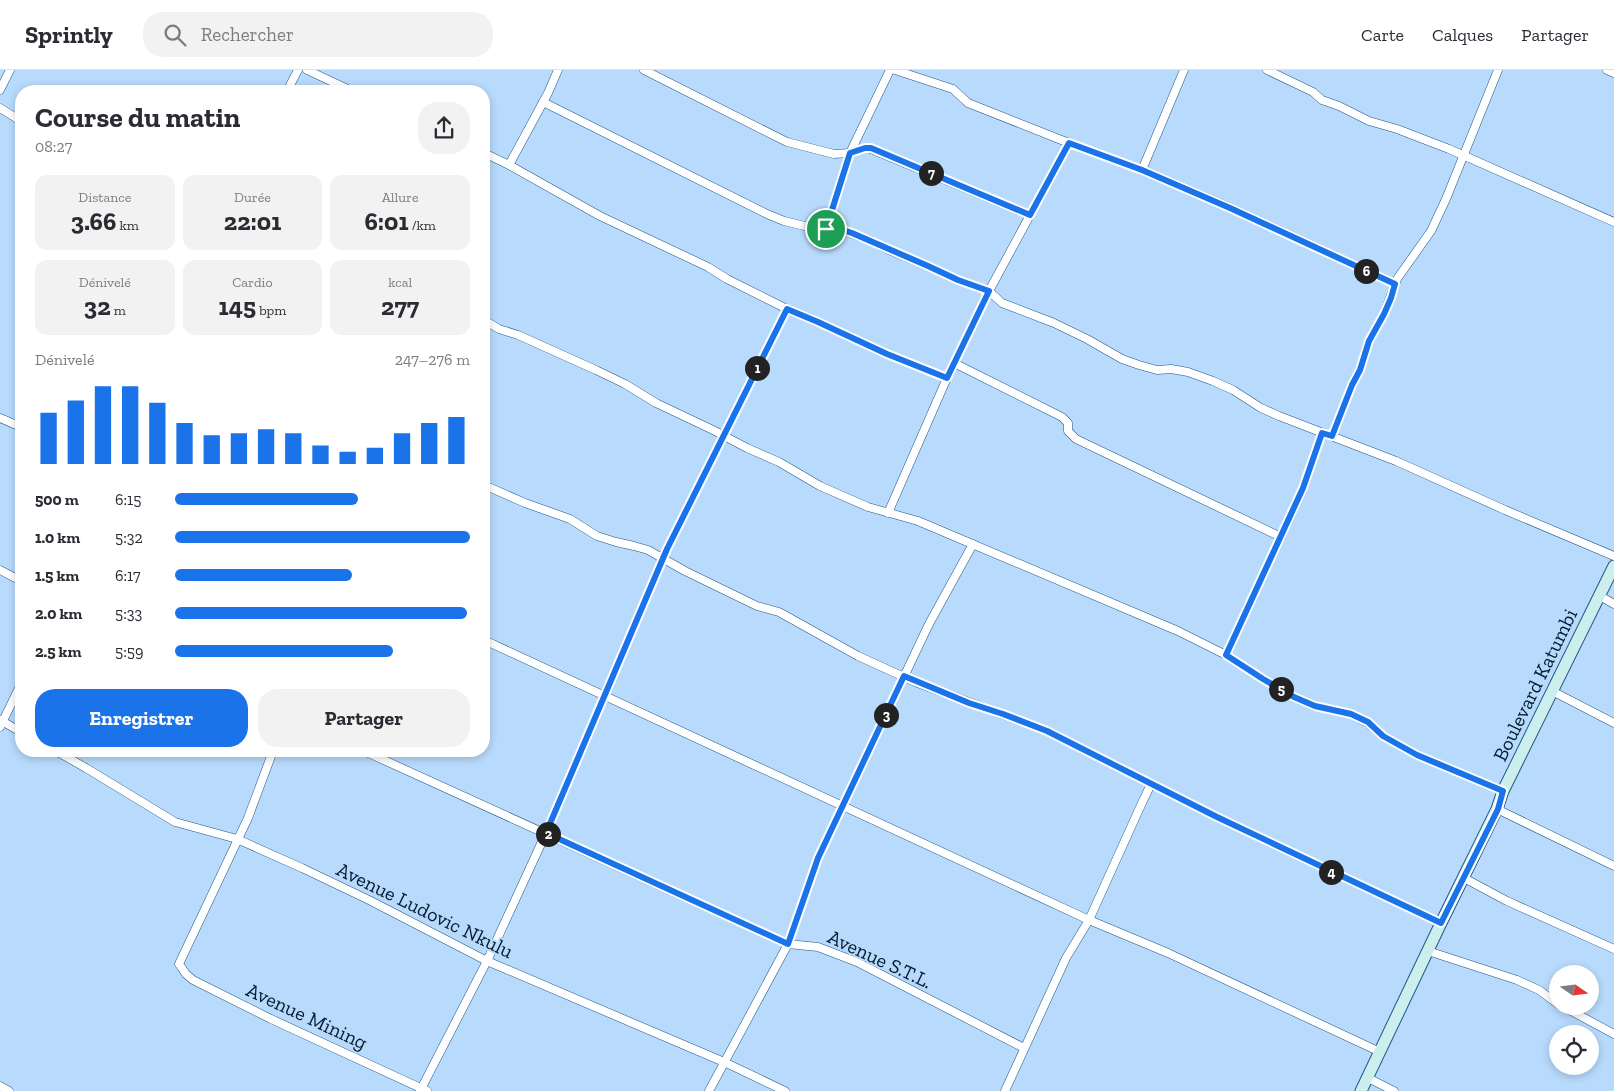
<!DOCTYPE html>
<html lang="fr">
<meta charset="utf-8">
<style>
body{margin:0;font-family:"Zilla Slab",serif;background:#f2f2f3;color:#2b2b33;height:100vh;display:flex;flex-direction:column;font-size:19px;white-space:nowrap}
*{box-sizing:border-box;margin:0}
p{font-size:16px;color:#7c7c81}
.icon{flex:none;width:28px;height:28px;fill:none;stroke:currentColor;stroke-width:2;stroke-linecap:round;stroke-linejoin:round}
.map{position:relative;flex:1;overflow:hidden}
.sheet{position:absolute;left:15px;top:15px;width:475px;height:672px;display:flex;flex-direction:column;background:#fff;border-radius:20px;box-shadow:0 2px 8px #0003}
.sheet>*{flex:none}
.needle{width:32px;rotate:104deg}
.tools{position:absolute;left:1549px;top:895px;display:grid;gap:10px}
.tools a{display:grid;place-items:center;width:50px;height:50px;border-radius:50%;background:#fff;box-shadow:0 2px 8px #0003;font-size:25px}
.pin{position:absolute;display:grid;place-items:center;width:42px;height:42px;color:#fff;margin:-21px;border:2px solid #fff;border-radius:50%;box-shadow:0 1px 5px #0007}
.km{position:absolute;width:25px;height:25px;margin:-12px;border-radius:50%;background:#222;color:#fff;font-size:14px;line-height:25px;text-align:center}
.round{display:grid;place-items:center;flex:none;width:52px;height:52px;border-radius:20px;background:#f2f2f3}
.headline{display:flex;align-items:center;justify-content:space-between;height:85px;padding:0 20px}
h1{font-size:28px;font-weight:800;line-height:38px}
.stats{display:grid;grid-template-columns:repeat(3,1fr);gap:8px;height:85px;padding:5px 20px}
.stats div{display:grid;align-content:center;border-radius:12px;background:#f2f2f3;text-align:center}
.stats b{font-size:25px;font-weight:800}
.stats small{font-size:14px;font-weight:400}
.stats p{font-size:14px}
.chart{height:140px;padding:10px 20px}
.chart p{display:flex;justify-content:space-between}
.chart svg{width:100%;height:90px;margin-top:5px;stroke:#1a73e8;stroke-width:6}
.primary-button{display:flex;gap:10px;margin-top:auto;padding:10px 20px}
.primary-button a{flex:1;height:58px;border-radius:20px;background:#1a73e8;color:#fff;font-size:20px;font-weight:800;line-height:58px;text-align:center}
.primary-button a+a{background:#f2f2f3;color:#2b2b33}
ul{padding:0 20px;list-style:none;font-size:16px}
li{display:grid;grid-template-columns:80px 60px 1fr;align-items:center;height:38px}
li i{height:12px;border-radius:6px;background:#1a73e8}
header{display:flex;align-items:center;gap:30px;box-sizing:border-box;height:70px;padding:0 25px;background:#fff;border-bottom:1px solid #e1e1e2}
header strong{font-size:24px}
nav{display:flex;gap:28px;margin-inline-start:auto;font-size:18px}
.search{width:350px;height:45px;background:#f2f2f3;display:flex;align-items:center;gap:12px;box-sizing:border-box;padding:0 18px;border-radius:20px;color:#7c7c81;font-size:19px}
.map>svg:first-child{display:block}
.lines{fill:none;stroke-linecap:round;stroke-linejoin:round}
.street-casing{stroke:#205788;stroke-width:9}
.secondary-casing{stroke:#205788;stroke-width:13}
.street{stroke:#fff;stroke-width:8}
.secondary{stroke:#cceeec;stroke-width:11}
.route-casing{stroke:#fff;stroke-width:10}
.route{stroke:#1a73e8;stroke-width:6}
.labels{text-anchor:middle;stroke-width:4;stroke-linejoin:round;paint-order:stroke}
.street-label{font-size:20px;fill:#051b30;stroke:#b8dafc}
</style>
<header>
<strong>Sprintly</strong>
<div class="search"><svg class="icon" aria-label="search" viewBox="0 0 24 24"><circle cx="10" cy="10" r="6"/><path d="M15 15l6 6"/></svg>Rechercher</div>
<nav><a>Carte</a><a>Calques</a><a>Partager</a></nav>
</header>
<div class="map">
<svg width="1614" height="1021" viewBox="0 0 1614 1021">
<rect width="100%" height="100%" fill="#b8dafc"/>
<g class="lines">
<g class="street-casing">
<g id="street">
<polyline points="307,0 352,21"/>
<polyline points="644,0 787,72 834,84 850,83 865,78 871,79 1030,145"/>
<polyline points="895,0 953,19 968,33 1069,73 1142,100 1231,138 1395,214"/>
<polyline points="1267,0 1313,22 1322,30 1339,36 1369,51 1397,59 1449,79 1614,152"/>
<polyline points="1607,0 1614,3"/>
<polyline points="0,20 10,0"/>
<polyline points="287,21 298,0"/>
<polyline points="543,32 767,144 784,151 813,158 837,158 871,171 889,180 928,196 958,210 989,221 1002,233 1054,253 1087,269 1122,289 1139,295 1157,300 1171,299 1188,302 1213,311 1233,320 1261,338 1279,346 1396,391 1505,440 1614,486"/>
<polyline points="0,38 21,51"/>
<polyline points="484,83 509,95 600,146 708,197 727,209 787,239 818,252 887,284 947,308"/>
<polyline points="509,95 548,23 558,0"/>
<polyline points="1142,100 1184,0"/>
<polyline points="826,159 850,83 890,0"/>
<polyline points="484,250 499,259 518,265 596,300 625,314 656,333 713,360 747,378 779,392 820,416 868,437 918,451 1178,561 1226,585 1263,609 1294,627 1315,636 1351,644 1368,653 1383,666 1417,685 1503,721"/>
<polyline points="954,293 1062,347 1068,353 1068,361 1076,369 1281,467"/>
<polyline points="0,348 21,357"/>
<polyline points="1332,366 1352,315 1360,300 1369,271 1384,244 1397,209 1431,161 1446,129 1498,0"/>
<polyline points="484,415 525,433 570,449 597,466 616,472 634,476 648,480 685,501 757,536 779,542 858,586 915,612 1047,661 1217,747 1441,853"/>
<polyline points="888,443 947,308 989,221 1069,73"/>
<polyline points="0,500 21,511"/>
<polyline points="1600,526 1614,534"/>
<polyline points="484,570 1089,850 1168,883 1380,982"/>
<polyline points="1226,585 1303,419 1322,363"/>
<polyline points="1552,621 1614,653"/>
<polyline points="0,650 21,662"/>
<polyline points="0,657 21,614"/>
<polyline points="56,681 86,698 175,752 237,769 302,798 369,830 487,891 724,992 785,1021"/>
<polyline points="273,681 248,748 179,894 186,904 193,910 271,949 427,1021"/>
<polyline points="364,681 788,874 818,877 857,892 1024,978"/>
<polyline points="1497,739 1614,796"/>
<polyline points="1464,808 1507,831 1614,879"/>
<polyline points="1428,881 1517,910 1539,920 1558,934"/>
<polyline points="1562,936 1614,964"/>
<polyline points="1368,1008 1394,1021"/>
<polyline points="0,1016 9,1021"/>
<polyline points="420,1021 487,891 546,763 667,479 787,239"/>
<polyline points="709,1021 788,874 818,788 929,554 973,474"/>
<polyline points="1005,1021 1066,888 1089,850 1141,735 1151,714"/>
</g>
</g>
<g class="secondary-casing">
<polyline id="secondary" points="1361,1021 1441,853 1497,739 1503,721 1614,496"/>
</g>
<use href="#street" class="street"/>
<use href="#secondary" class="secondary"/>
</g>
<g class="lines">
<g class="route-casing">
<polygon id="route" points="1069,73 1142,100 1230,138 1395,214 1391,228 1384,244 1369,271 1360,300 1352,315 1332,366 1322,363 1303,418 1226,585 1263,609 1294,627 1315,636 1351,644 1368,652 1383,666 1417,685 1503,721 1498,739 1441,853 1217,747 1047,661 1003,644 969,633 904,606 818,788 788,874 546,763 667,479 787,239 818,252 887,284 947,308 989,221 958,210 928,196 852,163 837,158 826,159 850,83 865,78 871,78 1030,145"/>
</g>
<use href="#route" class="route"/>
</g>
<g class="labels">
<g class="street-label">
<text transform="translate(1535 615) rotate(-64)" y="7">Boulevard Katumbi</text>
<text transform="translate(425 840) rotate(26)" y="7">Avenue Ludovic Nkulu</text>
<text transform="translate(880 889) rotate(25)" y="7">Avenue S.T.L.</text>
<text transform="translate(307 946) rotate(25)" y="7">Avenue Mining</text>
</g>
</g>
</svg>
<div class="tools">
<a><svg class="needle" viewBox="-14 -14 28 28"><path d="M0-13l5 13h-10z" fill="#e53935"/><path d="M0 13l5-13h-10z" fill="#7c7c81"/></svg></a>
<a><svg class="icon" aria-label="locate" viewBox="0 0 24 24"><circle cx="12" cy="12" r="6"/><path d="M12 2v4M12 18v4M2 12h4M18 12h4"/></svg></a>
</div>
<div class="pin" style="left:826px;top:159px;background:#1e9e55"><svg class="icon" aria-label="arrive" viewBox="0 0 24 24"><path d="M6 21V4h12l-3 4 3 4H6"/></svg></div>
<b class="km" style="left:757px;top:298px">1</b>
<b class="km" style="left:548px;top:764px">2</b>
<b class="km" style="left:886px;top:645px">3</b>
<b class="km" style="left:1331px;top:802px">4</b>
<b class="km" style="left:1281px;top:619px">5</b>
<b class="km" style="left:1366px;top:201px">6</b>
<b class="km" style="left:931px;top:103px">7</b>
<section class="sheet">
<div class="headline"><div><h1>Course du matin</h1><p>08:27</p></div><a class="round"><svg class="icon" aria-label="share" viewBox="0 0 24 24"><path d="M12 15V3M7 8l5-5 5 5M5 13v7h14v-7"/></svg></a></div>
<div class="stats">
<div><p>Distance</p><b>3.66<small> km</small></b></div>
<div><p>Durée</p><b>22:01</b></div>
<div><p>Allure</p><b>6:01<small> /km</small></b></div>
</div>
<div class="stats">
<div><p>Dénivelé</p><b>32<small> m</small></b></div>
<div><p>Cardio</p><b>145<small> bpm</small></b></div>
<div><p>kcal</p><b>277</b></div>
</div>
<div class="chart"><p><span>Dénivelé</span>247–276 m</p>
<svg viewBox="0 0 160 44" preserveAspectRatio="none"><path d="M5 44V19M15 44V13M25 44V6M35 44V6M45 44V14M55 44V24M65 44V30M75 44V29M85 44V27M95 44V29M105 44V35M115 44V38M125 44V36M135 44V29M145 44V24M155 44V21"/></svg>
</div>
<ul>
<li><b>500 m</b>6:15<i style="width:62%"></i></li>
<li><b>1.0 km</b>5:32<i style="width:100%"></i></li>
<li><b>1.5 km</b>6:17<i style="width:60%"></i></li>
<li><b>2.0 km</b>5:33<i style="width:99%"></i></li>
<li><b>2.5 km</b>5:59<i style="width:74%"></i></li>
</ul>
<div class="primary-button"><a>Enregistrer</a><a>Partager</a></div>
</section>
</div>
